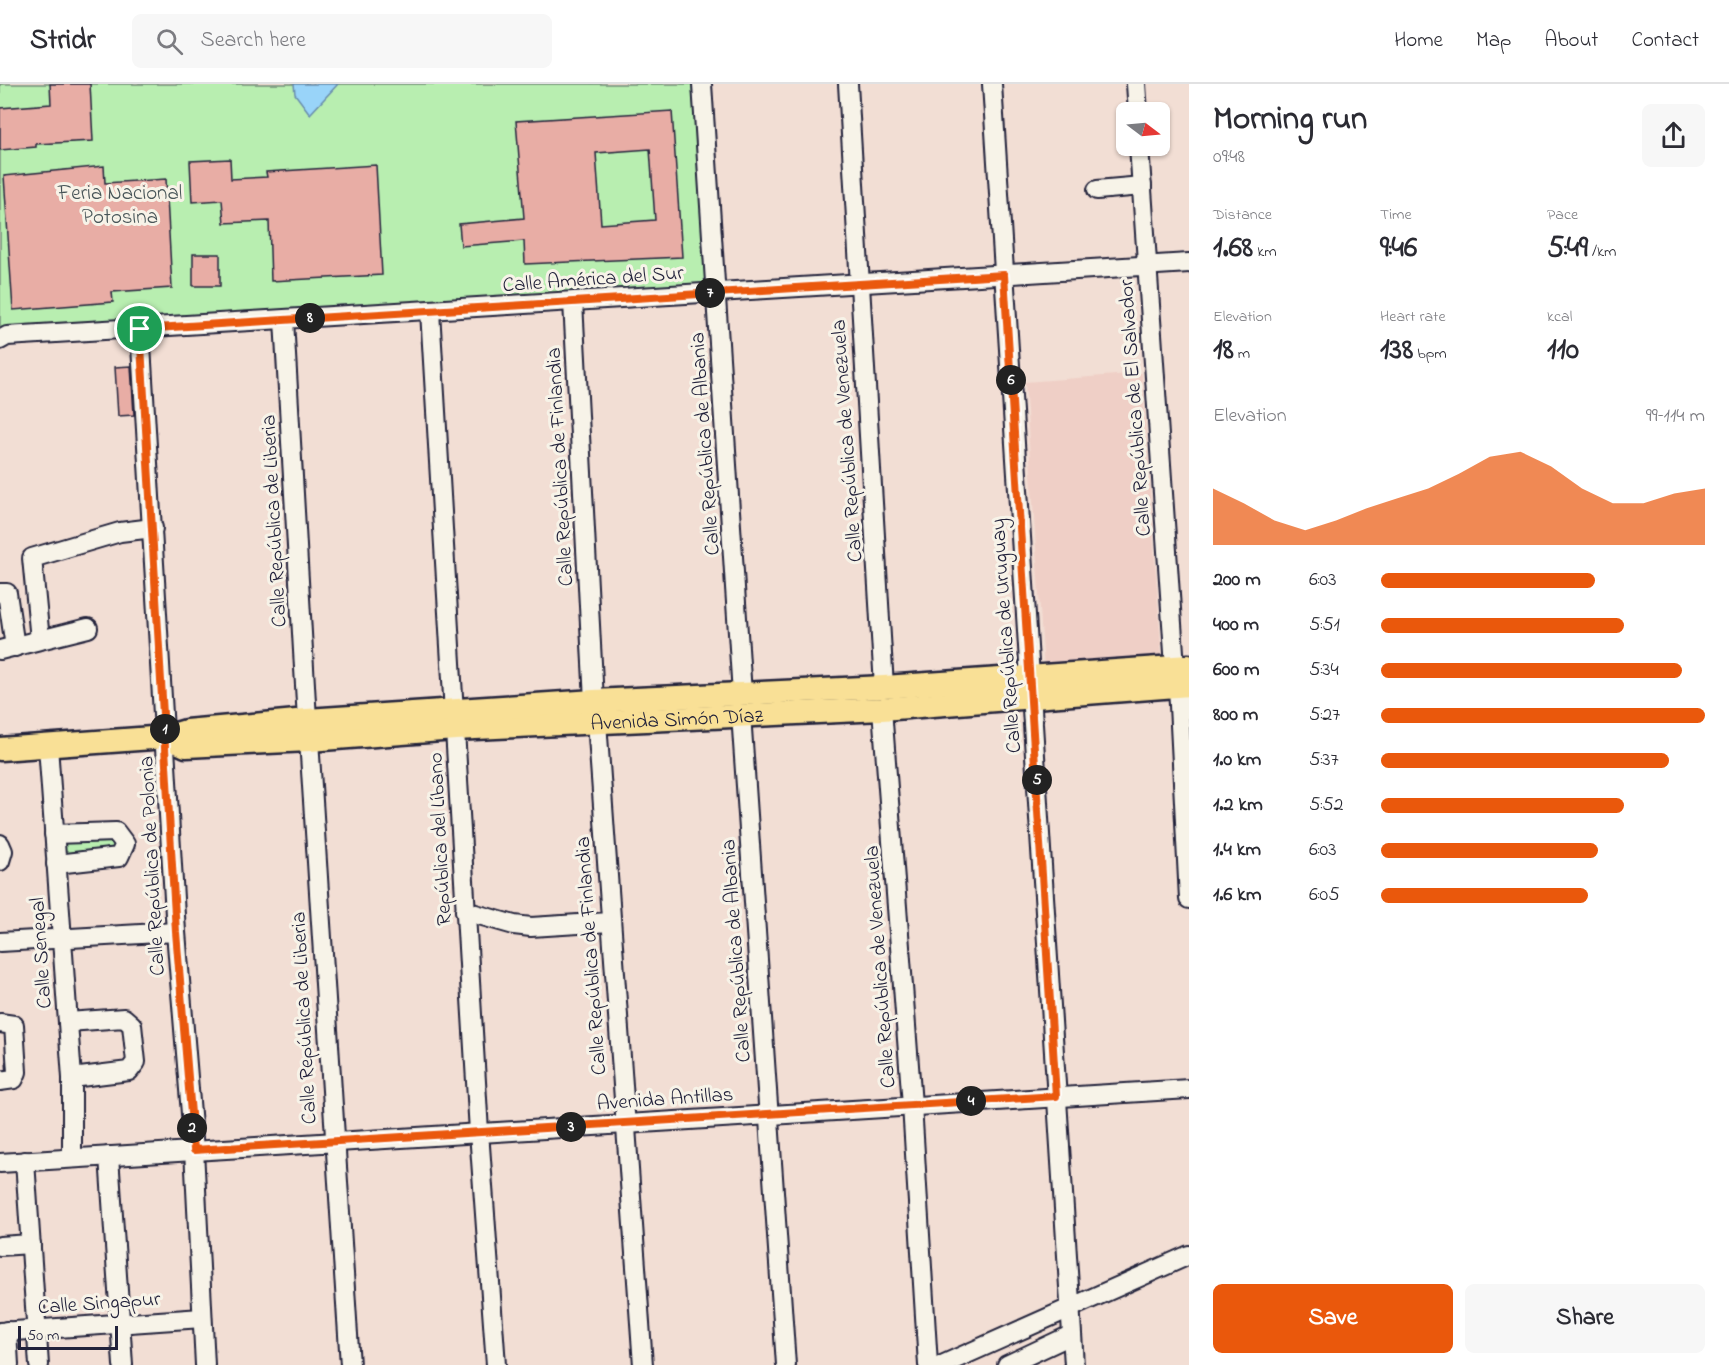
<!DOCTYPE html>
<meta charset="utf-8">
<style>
body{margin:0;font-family:"Indie Flower",sans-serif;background:#f7f7f7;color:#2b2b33;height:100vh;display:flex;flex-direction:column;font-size:22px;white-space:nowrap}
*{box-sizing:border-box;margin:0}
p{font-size:20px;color:#7c7c81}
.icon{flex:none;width:33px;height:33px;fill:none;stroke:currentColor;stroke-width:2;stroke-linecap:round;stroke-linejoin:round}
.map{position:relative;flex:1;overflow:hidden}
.sheet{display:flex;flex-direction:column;background:#fff;width:540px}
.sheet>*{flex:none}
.needle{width:39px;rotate:106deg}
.tools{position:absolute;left:1116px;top:18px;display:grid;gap:12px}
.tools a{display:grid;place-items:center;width:54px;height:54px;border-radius:9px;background:#fff;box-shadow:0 2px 4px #0004;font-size:30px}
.scale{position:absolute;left:18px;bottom:15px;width:100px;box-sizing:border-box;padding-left:6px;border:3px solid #22223b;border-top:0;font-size:16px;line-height:21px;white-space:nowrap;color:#22223b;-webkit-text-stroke:4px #f7f3e8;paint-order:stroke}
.pin{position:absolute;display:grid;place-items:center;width:51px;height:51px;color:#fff;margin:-26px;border:3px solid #fff;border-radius:50%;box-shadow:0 2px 6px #0007}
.km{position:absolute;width:30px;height:30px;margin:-15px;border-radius:50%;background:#222;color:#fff;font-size:16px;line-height:30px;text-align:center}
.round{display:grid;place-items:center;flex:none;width:63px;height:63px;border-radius:9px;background:#f7f7f7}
.summary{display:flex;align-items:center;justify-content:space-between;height:102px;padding:0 24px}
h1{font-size:33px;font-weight:700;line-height:45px}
.stats{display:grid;grid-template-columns:repeat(3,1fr);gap:9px;height:102px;padding:6px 24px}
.stats div{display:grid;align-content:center}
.stats b{font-size:30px;font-weight:700}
.stats small{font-size:16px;font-weight:400}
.stats p{font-size:16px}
.chart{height:168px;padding:12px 24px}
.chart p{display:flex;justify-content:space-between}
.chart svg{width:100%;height:108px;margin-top:6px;fill:#ea580c;opacity:.7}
.action{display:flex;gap:12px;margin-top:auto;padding:12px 24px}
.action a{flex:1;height:69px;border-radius:9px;background:#ea580c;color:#fff;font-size:24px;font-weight:700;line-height:69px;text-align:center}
.action a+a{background:#f7f7f7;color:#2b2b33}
ul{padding:0 24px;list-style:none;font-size:20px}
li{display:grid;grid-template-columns:96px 72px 1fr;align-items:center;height:45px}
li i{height:15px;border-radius:8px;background:#ea580c}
header{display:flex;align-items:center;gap:36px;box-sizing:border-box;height:84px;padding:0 30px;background:#fff;border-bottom:2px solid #e1e1e2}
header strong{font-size:28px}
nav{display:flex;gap:33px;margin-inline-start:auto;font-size:21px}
.search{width:420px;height:54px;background:#f7f7f7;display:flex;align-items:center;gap:15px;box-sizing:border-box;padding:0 21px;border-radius:9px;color:#7c7c81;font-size:22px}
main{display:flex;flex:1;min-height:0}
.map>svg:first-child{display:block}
.built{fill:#efcfc6}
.green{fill:#b8eeb0;stroke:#6d8876;stroke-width:1.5}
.water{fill:#99d4f9;stroke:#698dad;stroke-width:1.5}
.building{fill:#e8ada5;stroke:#22223b;stroke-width:1.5;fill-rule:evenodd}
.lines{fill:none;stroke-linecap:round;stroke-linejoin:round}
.minor-casing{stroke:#22223b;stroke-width:22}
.major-casing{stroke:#22223b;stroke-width:27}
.minor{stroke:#f7f3e8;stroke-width:18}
.major{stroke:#f9e096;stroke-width:22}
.route-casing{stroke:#fff;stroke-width:12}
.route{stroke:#ea580c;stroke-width:8}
.labels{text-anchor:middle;stroke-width:6;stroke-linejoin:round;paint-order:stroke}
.park-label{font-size:21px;fill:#485558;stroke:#f7f3e8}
.street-label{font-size:21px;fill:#22223b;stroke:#f7f3e8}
</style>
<header>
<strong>Stridr</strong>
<div class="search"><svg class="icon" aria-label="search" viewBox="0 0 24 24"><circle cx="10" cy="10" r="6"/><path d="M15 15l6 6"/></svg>Search here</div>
<nav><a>Home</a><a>Map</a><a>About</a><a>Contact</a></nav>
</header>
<main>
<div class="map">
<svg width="1189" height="1281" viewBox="0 0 1189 1281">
<rect width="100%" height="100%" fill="#f2ded4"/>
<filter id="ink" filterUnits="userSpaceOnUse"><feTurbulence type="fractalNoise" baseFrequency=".0167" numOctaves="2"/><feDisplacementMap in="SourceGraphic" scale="12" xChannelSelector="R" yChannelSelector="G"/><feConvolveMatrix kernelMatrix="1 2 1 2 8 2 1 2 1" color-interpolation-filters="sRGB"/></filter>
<g filter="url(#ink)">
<polygon class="built" points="1142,289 1162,577 1044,585 1025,298"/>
<g class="green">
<polygon points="0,0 692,0 708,204 0,249"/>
<polygon points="116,751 119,769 64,774 63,755"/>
</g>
<polygon class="water" points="294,0 338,0 310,30 295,10"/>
<g class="building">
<polygon points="50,0 90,0 93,57 36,60 36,63 0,66 0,24 51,20"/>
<path d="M672,27L682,173L525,180L524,157L461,162L459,140L524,134L516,37ZM650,65L655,136L601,140L596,69Z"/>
<polygon points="230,75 231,95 267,93 266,88 376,81 382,191 271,197 269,137 224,139 222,116 192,118 190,77"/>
<polygon points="104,82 105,99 166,95 172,204 112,208 113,218 13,226 4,92"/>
<rect x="193" y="170" width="27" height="32"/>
<polygon points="131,282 134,331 118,332 115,283"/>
</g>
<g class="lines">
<g class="minor-casing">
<g id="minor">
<polyline points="702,0 742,610"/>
<polyline points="848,0 884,603"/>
<polyline points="992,0 1074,1281"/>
<polyline points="1136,0 1138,28"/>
<polyline points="1139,62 1175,583"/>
<polyline points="1097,106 1142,102"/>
<polyline points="573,218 594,617"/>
<polyline points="430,227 479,1048 496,1281"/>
<polyline points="284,236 307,636"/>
<polyline points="140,245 176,848 194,1066 205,1281"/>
<polyline points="0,256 7,252 1189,179"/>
<polyline points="0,509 7,509 15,563"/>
<polyline points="40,556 32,474 120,448 153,444"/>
<polyline points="0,566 88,544"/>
<polyline points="1178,602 1189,815"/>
<polyline points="882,625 912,1021 928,1281"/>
<polyline points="741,630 786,1281"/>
<polyline points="597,638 643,1281"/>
<polyline points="309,656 350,1281"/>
<polyline points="48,662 72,994 72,1074"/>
<polyline points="54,750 116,748 125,760 119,773 56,780"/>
<polyline points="0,760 3,767 0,777"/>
<polyline points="465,827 514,841 531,843 610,838"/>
<polyline points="0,858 176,848"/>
<polyline points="68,938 124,934 132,941 136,978 129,987 72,994"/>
<polyline points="0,939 14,941 17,988 14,995 0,997"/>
<polyline points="109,1072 123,1281"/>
<polyline points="25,1077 39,1281"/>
<polyline points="0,1079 1189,1005"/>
<polyline points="0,1162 31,1160"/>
<polyline points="7,1247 9,1281"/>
<polyline points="0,1248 202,1234"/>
<polyline points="942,1281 1189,1171"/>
<polyline points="1007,1281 1071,1251"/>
</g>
</g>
<g class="major-casing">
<g id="major">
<path id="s1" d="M173,656L186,662L309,656L455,645L882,625L1189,601"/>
<polyline points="0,665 166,653 186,647 307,636 594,617 884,603 1189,582"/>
</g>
</g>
<use href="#minor" class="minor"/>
<use href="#major" class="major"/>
</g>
</g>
<g class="lines" filter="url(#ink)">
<g class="route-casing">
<polygon id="route" points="1004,191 1056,1012 194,1066 176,848 140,245"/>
</g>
<use href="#route" class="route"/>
</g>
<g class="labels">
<g class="park-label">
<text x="120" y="115">Feria Nacional<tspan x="120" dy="24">Potosina</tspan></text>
</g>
<g class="street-label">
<text transform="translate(593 194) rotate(-4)" y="7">Calle América del Sur</text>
<text transform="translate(1134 324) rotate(-94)" y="7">Calle República de El Salvador</text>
<text transform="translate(846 357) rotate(-94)" y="7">Calle República de Venezuela</text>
<text transform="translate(704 360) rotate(-94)" y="7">Calle República de Albania</text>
<text transform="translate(559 383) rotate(-93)" y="7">Calle República de Finlandia</text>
<text transform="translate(273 437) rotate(-93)" y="7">Calle República de Liberia</text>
<text transform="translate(1005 552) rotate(-94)" y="7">Calle República de Uruguay</text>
<text dy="7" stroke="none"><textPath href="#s1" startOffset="506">Avenida Simón Díaz</textPath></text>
<text transform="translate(439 755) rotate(-93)" y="7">República del Líbano</text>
<text transform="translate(151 782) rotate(-93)" y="7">Calle República de Polonia</text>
<text transform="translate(735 867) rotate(-94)" y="7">Calle República de Albania</text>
<text transform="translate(40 869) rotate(-94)" y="7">Calle Senegal</text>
<text transform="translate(590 872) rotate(-94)" y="7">Calle República de Finlandia</text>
<text transform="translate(879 883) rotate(-94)" y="7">Calle República de Venezuela</text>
<text transform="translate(303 934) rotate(-93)" y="7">Calle República de Liberia</text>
<text transform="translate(665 1014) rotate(-4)" y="7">Avenida Antillas</text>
<text transform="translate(99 1218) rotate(-4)" y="7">Calle Singapur</text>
</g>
</g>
</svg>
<div class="tools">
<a><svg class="needle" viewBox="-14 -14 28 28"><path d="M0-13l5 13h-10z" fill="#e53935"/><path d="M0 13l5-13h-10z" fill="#7c7c81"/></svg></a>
</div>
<div class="scale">50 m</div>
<div class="pin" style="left:140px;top:245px;background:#1e9e55"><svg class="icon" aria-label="arrive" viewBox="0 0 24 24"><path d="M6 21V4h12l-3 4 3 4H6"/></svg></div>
<b class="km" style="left:165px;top:645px">1</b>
<b class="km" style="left:192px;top:1044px">2</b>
<b class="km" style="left:571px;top:1043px">3</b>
<b class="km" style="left:971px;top:1017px">4</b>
<b class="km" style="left:1037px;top:696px">5</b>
<b class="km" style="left:1011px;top:296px">6</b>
<b class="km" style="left:710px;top:209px">7</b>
<b class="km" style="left:310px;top:234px">8</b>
</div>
<section class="sheet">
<div class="summary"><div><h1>Morning run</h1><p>09:48</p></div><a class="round"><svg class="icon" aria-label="share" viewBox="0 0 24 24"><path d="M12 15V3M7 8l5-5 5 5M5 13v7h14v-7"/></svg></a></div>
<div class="stats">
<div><p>Distance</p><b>1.68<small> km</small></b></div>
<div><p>Time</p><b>9:46</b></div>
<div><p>Pace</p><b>5:49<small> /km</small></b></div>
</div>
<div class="stats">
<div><p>Elevation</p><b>18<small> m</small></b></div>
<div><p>Heart rate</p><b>138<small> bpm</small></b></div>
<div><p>kcal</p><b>110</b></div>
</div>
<div class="chart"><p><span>Elevation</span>99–114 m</p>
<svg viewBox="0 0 160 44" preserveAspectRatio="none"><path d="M0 44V21L10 27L20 34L30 38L40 34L50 29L60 25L70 21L80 15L90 8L100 6L110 12L120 21L130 27L140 27L150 23L160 21V44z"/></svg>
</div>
<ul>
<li><b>200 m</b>6:03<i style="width:66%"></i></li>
<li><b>400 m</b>5:51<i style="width:75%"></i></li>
<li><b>600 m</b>5:34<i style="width:93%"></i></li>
<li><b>800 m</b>5:27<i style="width:100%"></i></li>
<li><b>1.0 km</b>5:37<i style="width:89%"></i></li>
<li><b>1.2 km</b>5:52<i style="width:75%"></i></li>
<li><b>1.4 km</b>6:03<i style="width:67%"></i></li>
<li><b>1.6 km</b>6:05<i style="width:64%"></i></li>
</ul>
<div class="action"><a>Save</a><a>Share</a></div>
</section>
</main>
